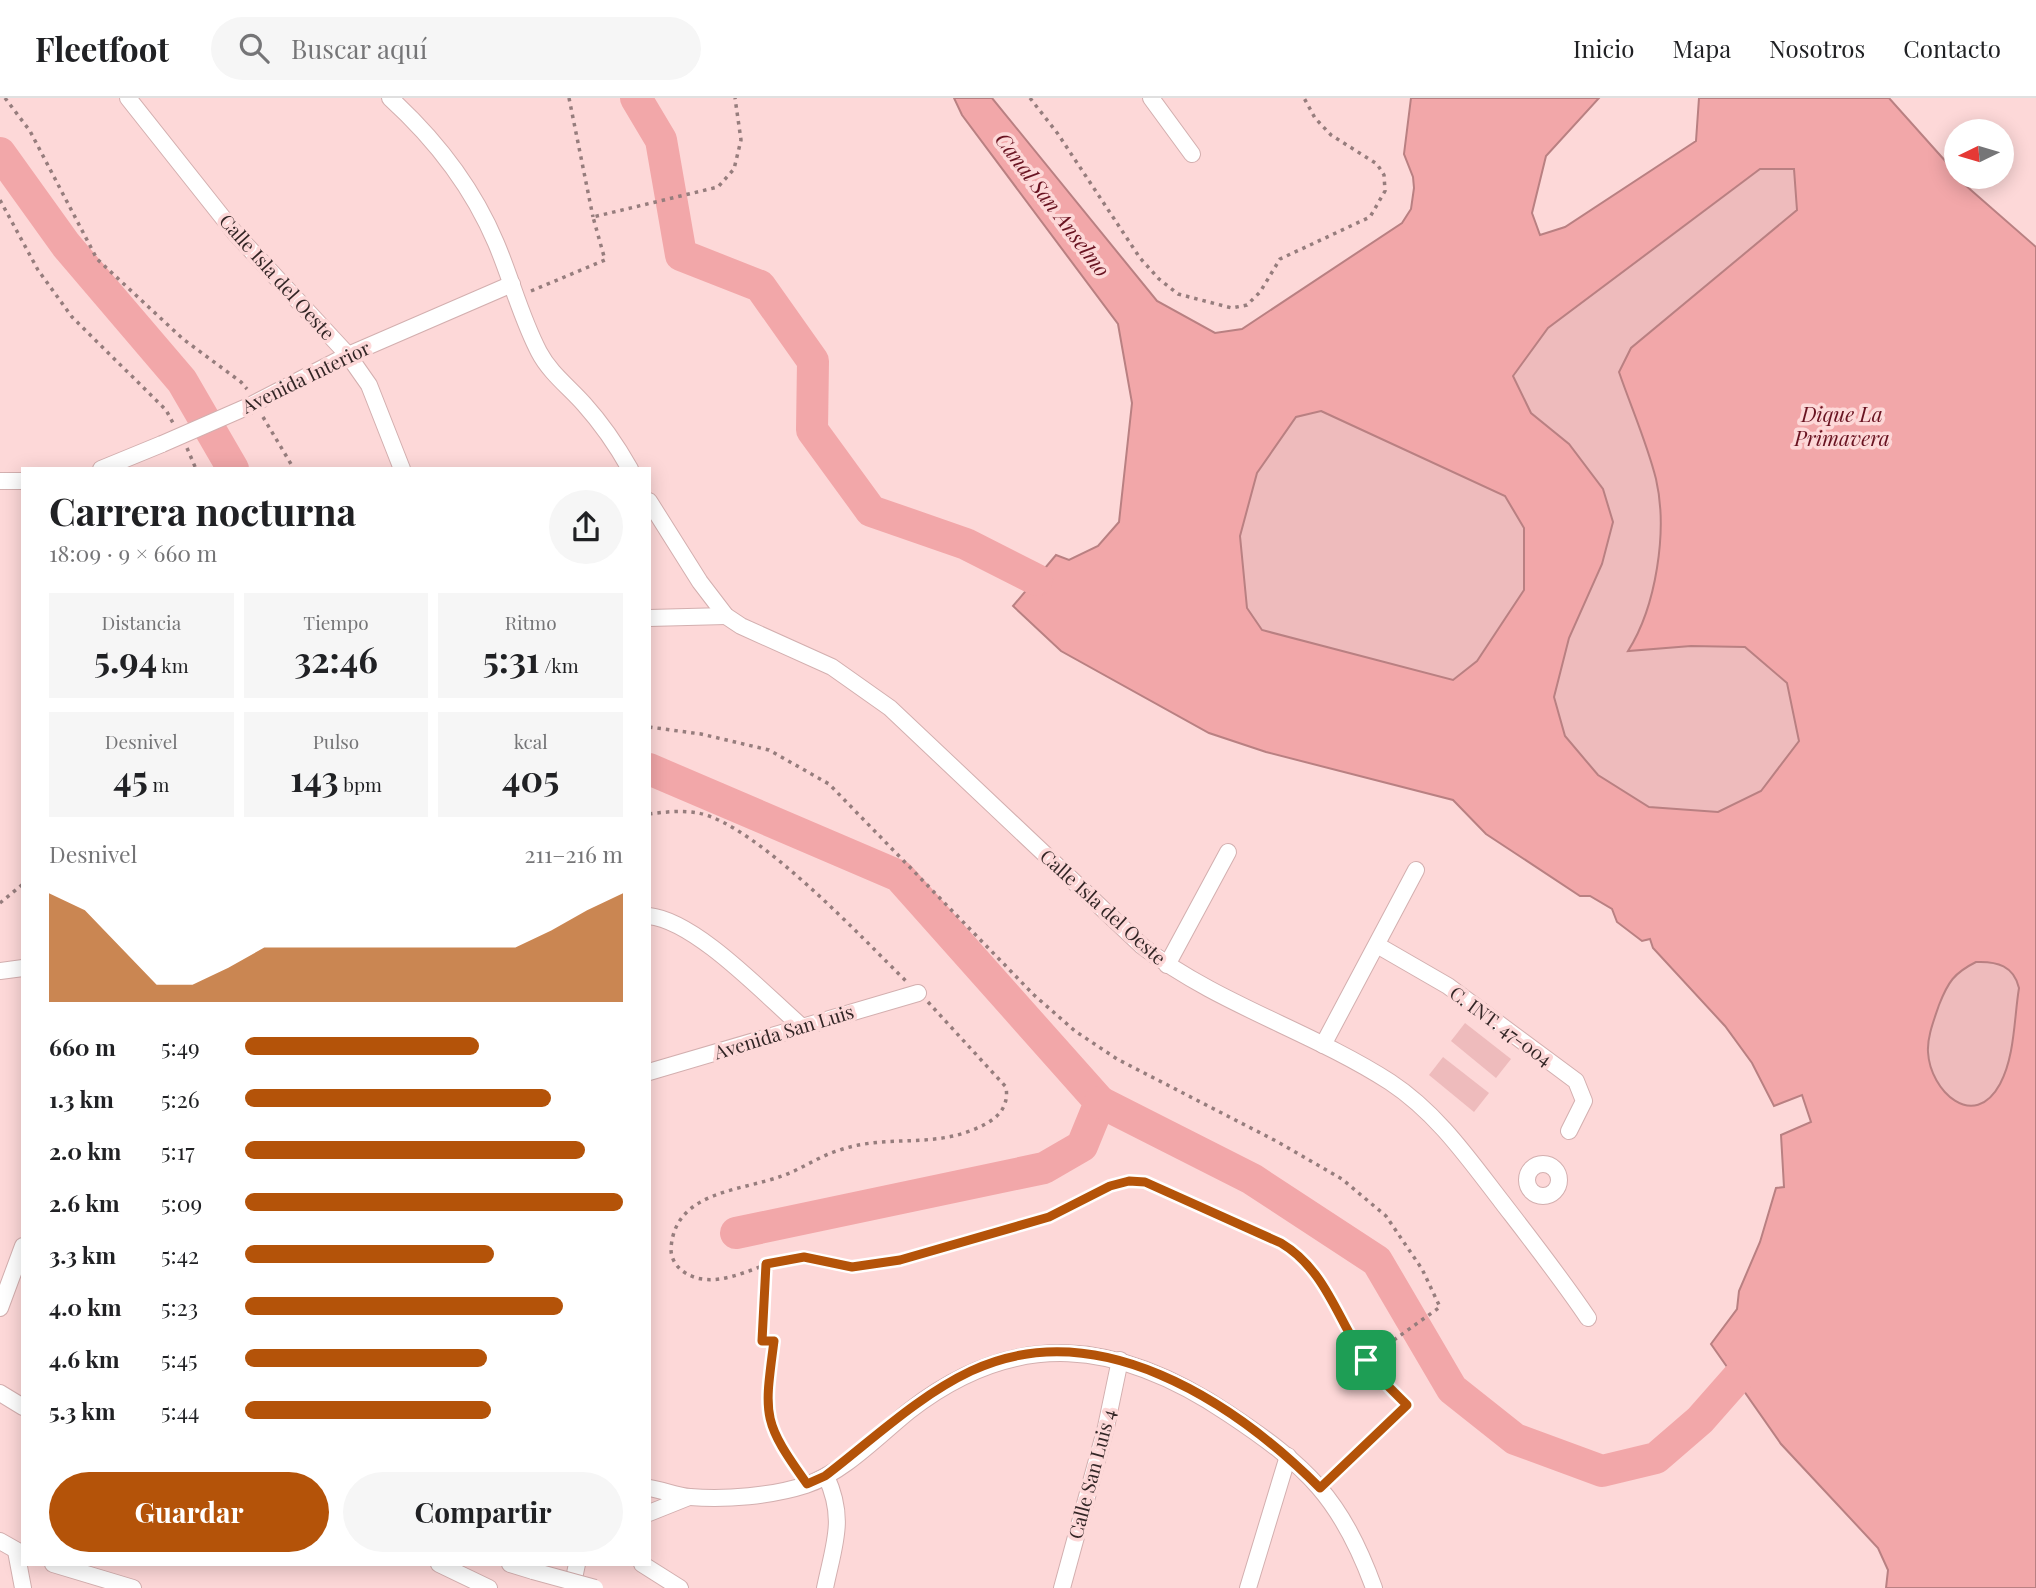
<!DOCTYPE html>
<html lang="es">
<meta charset="utf-8">
<style>
body{margin:0;font-family:"Playfair Display",serif;background:#f6f6f6;color:#202124;height:100vh;display:flex;flex-direction:column;font-size:26px;white-space:nowrap}
*{box-sizing:border-box;margin:0}
p{font-size:23px;color:#757577}
.icon{flex:none;width:38px;height:38px;fill:none;stroke:currentColor;stroke-width:2;stroke-linecap:round;stroke-linejoin:round}
.map{position:relative;flex:1;overflow:hidden}
.details{position:absolute;left:21px;top:369px;width:630px;height:1099px;display:flex;flex-direction:column;background:#fff;border-radius:0px;box-shadow:0 4px 18px #0003}
.details>*{flex:none}
.needle{width:46px;rotate:265deg}
.fabs{position:absolute;left:1944px;top:21px;display:grid;gap:14px}
.fabs a{display:grid;place-items:center;width:70px;height:70px;border-radius:50%;background:#fff;box-shadow:0 4px 18px #0003;font-size:35px}
.pin{position:absolute;display:grid;place-items:center;width:60px;height:60px;color:#fff;margin:-30px;border-radius:14px;box-shadow:0 4px 10px #0006}
.round{display:grid;place-items:center;flex:none;width:74px;height:74px;border-radius:37px;background:#f6f6f6}
.headline{display:flex;align-items:center;justify-content:space-between;height:119px;padding:0 28px}
h1{font-size:38px;font-weight:700;line-height:52px}
.figures{display:grid;grid-template-columns:repeat(3,1fr);gap:10px;height:119px;padding:7px 28px}
.figures div{display:grid;align-content:center;border-radius:0px;background:#f6f6f6;text-align:center}
.figures b{font-size:35px;font-weight:700}
.figures small{font-size:19px;font-weight:400}
.figures p{font-size:19px}
.chart{height:196px;padding:14px 28px}
.chart p{display:flex;justify-content:space-between}
.chart svg{width:100%;height:126px;margin-top:7px;fill:#b45309;opacity:.7}
.action{display:flex;gap:14px;margin-top:auto;padding:14px 28px}
.action a{flex:1;height:80px;border-radius:42px;background:#b45309;color:#fff;font-size:28px;font-weight:700;line-height:80px;text-align:center}
.action a+a{background:#f6f6f6;color:#202124}
ul{padding:0 28px;list-style:none;font-size:23px}
li{display:grid;grid-template-columns:112px 84px 1fr;align-items:center;height:52px}
li i{height:18px;border-radius:9px;background:#b45309}
header{display:flex;align-items:center;gap:42px;box-sizing:border-box;height:98px;padding:0 35px;background:#fff;border-bottom:2px solid #e0e0e0}
header strong{font-size:33px}
nav{display:flex;gap:38px;margin-inline-start:auto;font-size:24px}
.search{width:490px;height:63px;background:#f6f6f6;display:flex;align-items:center;gap:18px;box-sizing:border-box;padding:0 24px;border-radius:38px;color:#757577;font-size:26px}
.map>svg:first-child{display:block}
.green{fill:#eebbbc}
.water{fill:#f2a7a9;stroke:#b98082;stroke-width:2;fill-rule:evenodd}
.lines{fill:none;stroke-linecap:round;stroke-linejoin:round}
.river{stroke:#f2a7a9;stroke-width:32}
.minor-casing{stroke:#d3afaf;stroke-width:18}
.path{stroke:#967d7d;stroke-width:3.5;stroke-dasharray:3.5 5;stroke-linecap:butt}
.minor{stroke:#fff;stroke-width:16}
.minor-bridge-casing{stroke:#d3afaf;stroke-width:18;stroke-linecap:butt}
.minor-bridge{stroke:#fff;stroke-width:16}
.route-casing{stroke:#fff;stroke-width:14}
.route{stroke:#b45309;stroke-width:9}
.labels{text-anchor:middle;stroke-width:7;stroke-linejoin:round;paint-order:stroke}
.street-label{font-size:19px;fill:#332626;stroke:#fdd8d8}
.water-label{font-size:21px;font-style:italic;fill:#691321;stroke:#fdd8d8}
</style>
<header>
<strong>Fleetfoot</strong>
<div class="search"><svg class="icon" aria-label="search" viewBox="0 0 24 24"><circle cx="10" cy="10" r="6"/><path d="M15 15l6 6"/></svg>Buscar aquí</div>
<nav><a>Inicio</a><a>Mapa</a><a>Nosotros</a><a>Contacto</a></nav>
</header>
<div class="map">
<svg width="2036" height="1490" viewBox="0 0 2036 1490">
<rect width="100%" height="100%" fill="#fdd8d8"/>
<g class="green">
<path d="M1761,71H1794L1797,112L1631,250L1619,274C1631,309 1647,345 1656,381C1668,432 1656,509 1629,553L1691,548L1745,549L1788,585L1799,643L1761,693L1718,714L1649,709L1598,677L1565,638L1554,599L1569,540L1602,466L1569,346L1531,315L1513,278L1548,230Z"/>
<polygon points="1321,313 1505,398 1524,430 1524,492 1476,563 1453,582 1262,532 1247,511 1240,438 1257,375 1296,319"/>
<path d="M1976,864C1997,863 2014,868 2019,890C2014,920 2015,958 2000,985C1974,1034 1930,993 1928,954C1927,939 1934,922 1939,907C1948,884 1954,875 1976,864Z"/>
<polygon points="1465,925 1511,961 1496,980 1451,943"/>
<polygon points="1443,959 1489,995 1474,1014 1429,977"/>
</g>
<path class="water" d="M954,0H992L1157,203L1215,235L1242,231L1402,125L1411,111L1414,90L1413,79L1404,56L1411,0H1599L1546,58L1532,115L1540,137L1565,129L1696,43L1699,0H1889L1956,75V79L2036,149V1490H1886L1888,1472L1878,1450L1781,1346L1711,1246L1737,1211L1739,1193L1760,1144L1776,1090L1784,1089L1781,1037L1811,1024L1802,997L1774,1008L1752,965L1725,928L1653,850L1650,841L1642,843L1617,824L1612,811L1590,798H1580L1486,736L1453,702L1266,654L1209,635L1061,553L1013,508L1056,457L1069,462L1098,448L1119,424L1132,305L1118,226L962,17ZM1760,71H1794L1797,112L1631,250L1619,274C1631,309 1647,345 1656,381C1668,433 1656,509 1628,553L1691,548L1745,549L1787,585L1799,643L1761,693L1718,714L1649,709L1598,677L1565,638L1554,599L1569,540L1602,466L1613,424L1603,391L1569,346L1531,315L1513,278L1548,230ZM1321,313L1505,398L1524,430V492L1477,563L1453,582L1262,532L1247,510L1240,438L1257,375L1296,319ZM1976,864C1997,863 2014,868 2019,890C2014,920 2015,958 2000,986C1974,1034 1930,993 1928,954C1927,939 1934,922 1939,907C1948,884 1954,875 1976,864Z"/>
<g class="lines">
<g class="river">
<polyline points="636,0 661,42 681,157 760,188 813,263 812,332 871,413 966,446 1037,482"/>
<polyline points="0,55 66,147 182,283 233,371"/>
<polyline points="649,671 899,778 1100,1004 1082,1048 1044,1070 736,1135"/>
<polyline points="1100,1004 1252,1081 1377,1163 1452,1291 1515,1341 1602,1373 1656,1360 1700,1322 1737,1280"/>
</g>
<g class="minor-casing">
<g id="minor">
<polyline points="128,0 235,135 348,257 369,287 402,371"/>
<path d="M390,0C435,41 472,88 496,145C511,180 521,220 539,254C550,275 569,289 584,306C602,326 617,348 630,371"/>
<polyline points="1151,0 1192,56"/>
<polyline points="249,308 348,257 512,186"/>
<polyline points="101,371 162,346"/>
<polyline points="0,383 23,383"/>
<path d="M649,403L700,484L726,518L741,528L832,569L890,610L1142,848C1217,906 1311,933 1390,984C1437,1015 1468,1060 1502,1104C1532,1143 1561,1180 1588,1220"/>
<polyline points="649,520 726,518"/>
<path d="M649,818C696,823 764,896 801,928"/>
<polyline points="1377,847 1448,888 1576,983 1584,1003 1569,1033"/>
<polyline points="1167,867 1228,754"/>
<polyline points="0,873 23,870"/>
<polyline points="1323,947 1416,772"/>
<polyline points="649,974 918,895"/>
<circle cx="1543" cy="1082" r="16"/>
<polyline points="0,1210 23,1148"/>
<polyline points="0,1295 23,1309"/>
<path d="M649,1390C663,1392 677,1398 690,1399C726,1402 772,1398 806,1387C844,1374 878,1338 909,1313C1017,1229 1119,1242 1229,1316C1307,1368 1341,1400 1374,1490"/>
<polyline points="649,1415 689,1399"/>
<polyline points="0,1443 23,1456"/>
<polyline points="16,1453 23,1490"/>
<polyline points="53,1466 133,1490"/>
<polyline points="439,1466 489,1490"/>
<polyline points="510,1466 533,1473"/>
<polyline points="642,1466 680,1490"/>
<polyline points="572,1490 577,1466"/>
<path d="M825,1490C834,1446 846,1421 826,1378"/>
<polyline points="1062,1490 1106,1329 1120,1262"/>
<polyline points="1248,1490 1288,1358"/>
</g>
</g>
<g class="path">
<polyline points="5,0 30,33 97,161 183,241 241,284 247,291"/>
<polyline points="569,0 593,119"/>
<polyline points="1030,0 1058,36 1140,160 1159,181 1178,196 1232,210 1247,207 1260,194 1280,161 1370,119 1385,93 1384,77 1377,66 1331,37 1315,20 1304,0"/>
<polyline points="0,102 38,172 72,219 166,312 173,325"/>
<polyline points="531,193 605,162 593,119 718,89 734,71 741,42 735,0"/>
<polyline points="263,319 294,371"/>
<polyline points="187,350 196,371"/>
<polyline points="649,629 701,636 769,652 829,686 1034,897 1075,933 1117,961 1278,1044 1342,1081 1386,1118 1422,1171 1440,1209 1366,1262"/>
<path d="M649,716C665,714 682,712 698,715C756,726 862,840 907,884"/>
<polyline points="0,805 23,786"/>
<path d="M928,904L1006,989C1010,1014 991,1025 970,1033C928,1049 882,1037 840,1052C819,1058 802,1071 782,1078C741,1093 674,1093 671,1151C671,1166 683,1176 697,1180C726,1188 761,1165 790,1160C817,1156 845,1169 874,1168L1049,1119L1110,1088L1129,1083L1145,1084L1281,1145C1326,1172 1337,1221 1366,1263C1378,1279 1393,1293 1407,1307L1332,1379"/>
<path d="M766,1166L763,1243H774C765,1308 759,1318 798,1374"/>
</g>
<use href="#minor" class="minor"/>
<g class="minor-bridge-casing">
<g id="minor-bridge">
<polyline points="162,346 249,308"/>
<polyline points="533,1473 595,1490"/>
</g>
</g>
<use href="#minor-bridge" class="minor-bridge"/>
</g>
<g class="lines">
<g class="route-casing">
<path id="route" d="M1129,1083L1145,1084L1281,1145C1326,1172 1337,1221 1366,1263C1378,1279 1393,1293 1407,1307L1320,1390C1233,1303 1097,1214 971,1273C918,1298 872,1342 825,1378L807,1386C762,1323 764,1319 774,1243H762L766,1166L804,1159L852,1169L900,1162L1049,1119L1110,1088Z"/>
</g>
<use href="#route" class="route"/>
</g>
<g class="labels">
<g class="street-label">
<text transform="translate(277 179) rotate(48)" y="7">Calle Isla del Oeste</text>
<text transform="translate(306 279) rotate(-26)" y="7">Avenida Interior</text>
<text transform="translate(1103 809) rotate(42)" y="7">Calle Isla del Oeste</text>
<text transform="translate(1501 928) rotate(36)" y="7">C. INT. 47-004</text>
<text transform="translate(784 934) rotate(-17)" y="7">Avenida San Luis</text>
<text transform="translate(1092 1376) rotate(-75)" y="7">Calle San Luis 4</text>
</g>
<g class="water-label">
<text transform="translate(1052 107) rotate(53)" y="7">Canal San Anselmo</text>
<text x="1842" y="324">Dique La<tspan x="1842" dy="24">Primavera</tspan></text>
</g>
</g>
</svg>
<div class="fabs">
<a><svg class="needle" viewBox="-14 -14 28 28"><path d="M0-13l5 13h-10z" fill="#e53935"/><path d="M0 13l5-13h-10z" fill="#757577"/></svg></a>
</div>
<div class="pin" style="left:1366px;top:1262px;background:#1e9e55"><svg class="icon" aria-label="arrive" viewBox="0 0 24 24"><path d="M6 21V4h12l-3 4 3 4H6"/></svg></div>
<section class="details">
<div class="headline"><div><h1>Carrera nocturna</h1><p>18:09 · 9 × 660 m</p></div><a class="round"><svg class="icon" aria-label="share" viewBox="0 0 24 24"><path d="M12 15V3M7 8l5-5 5 5M5 13v7h14v-7"/></svg></a></div>
<div class="figures">
<div><p>Distancia</p><b>5.94<small> km</small></b></div>
<div><p>Tiempo</p><b>32:46</b></div>
<div><p>Ritmo</p><b>5:31<small> /km</small></b></div>
</div>
<div class="figures">
<div><p>Desnivel</p><b>45<small> m</small></b></div>
<div><p>Pulso</p><b>143<small> bpm</small></b></div>
<div><p>kcal</p><b>405</b></div>
</div>
<div class="chart"><p><span>Desnivel</span>211–216 m</p>
<svg viewBox="0 0 160 44" preserveAspectRatio="none"><path d="M0 44V6L10 12L20 25L30 38L40 38L50 32L60 25L70 25L80 25L90 25L100 25L110 25L120 25L130 25L140 19L150 12L160 6V44z"/></svg>
</div>
<ul>
<li><b>660 m</b>5:49<i style="width:62%"></i></li>
<li><b>1.3 km</b>5:26<i style="width:81%"></i></li>
<li><b>2.0 km</b>5:17<i style="width:90%"></i></li>
<li><b>2.6 km</b>5:09<i style="width:100%"></i></li>
<li><b>3.3 km</b>5:42<i style="width:66%"></i></li>
<li><b>4.0 km</b>5:23<i style="width:84%"></i></li>
<li><b>4.6 km</b>5:45<i style="width:64%"></i></li>
<li><b>5.3 km</b>5:44<i style="width:65%"></i></li>
</ul>
<div class="action"><a>Guardar</a><a>Compartir</a></div>
</section>
</div>
